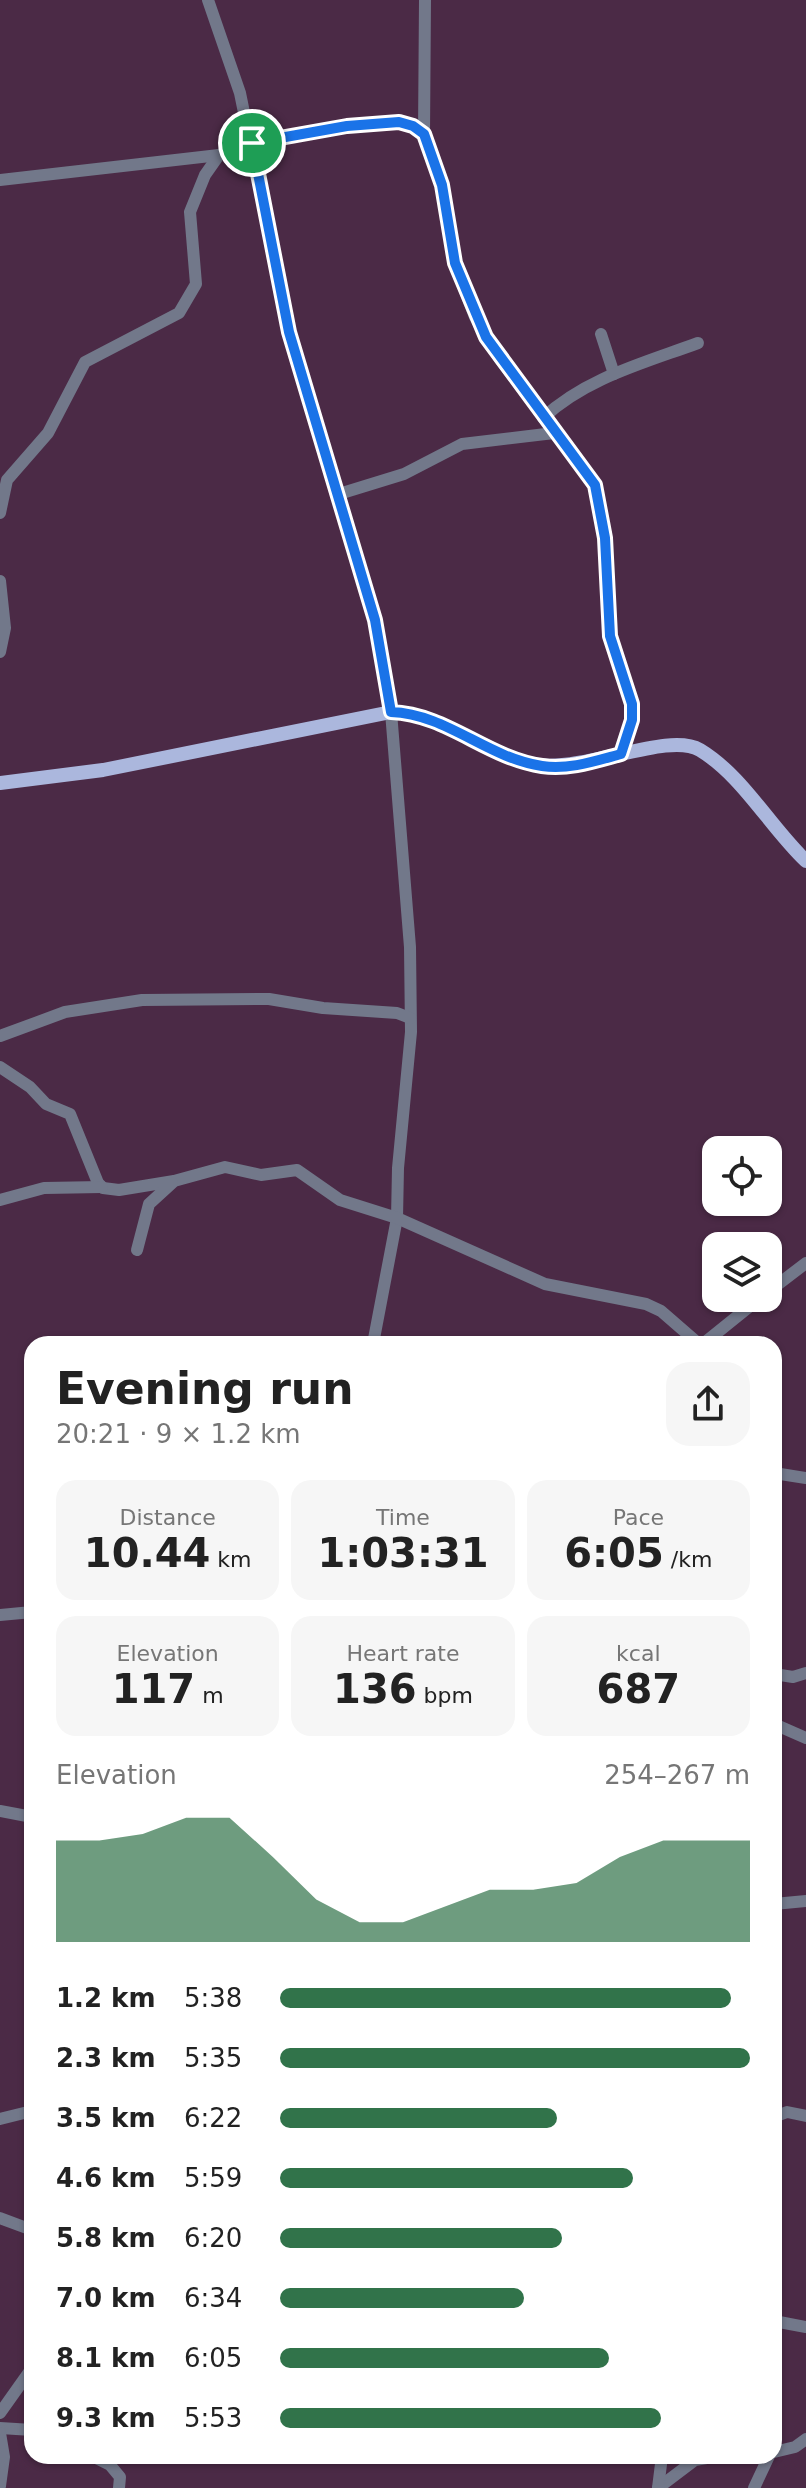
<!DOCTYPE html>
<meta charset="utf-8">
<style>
body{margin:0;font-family:"DejaVu Sans",sans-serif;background:#f6f6f6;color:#222;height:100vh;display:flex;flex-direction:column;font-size:30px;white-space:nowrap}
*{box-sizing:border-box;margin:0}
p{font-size:26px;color:#767676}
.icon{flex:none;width:44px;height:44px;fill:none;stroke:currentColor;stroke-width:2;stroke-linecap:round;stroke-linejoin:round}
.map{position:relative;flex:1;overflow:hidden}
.side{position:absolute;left:24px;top:1336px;width:758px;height:1128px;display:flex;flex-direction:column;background:#fff;border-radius:24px;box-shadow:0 2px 6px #0004}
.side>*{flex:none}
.fabs{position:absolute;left:702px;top:1136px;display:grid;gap:16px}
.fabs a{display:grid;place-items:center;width:80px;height:80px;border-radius:16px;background:#fff;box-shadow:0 2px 6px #0004;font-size:40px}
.pin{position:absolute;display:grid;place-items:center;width:68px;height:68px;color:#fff;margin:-34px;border:4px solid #fff;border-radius:50%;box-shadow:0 2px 8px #0007}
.round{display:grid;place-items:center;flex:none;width:84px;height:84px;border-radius:24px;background:#f6f6f6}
.summary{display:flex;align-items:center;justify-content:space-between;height:136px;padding:0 32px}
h1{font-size:44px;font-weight:700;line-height:60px}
.stats{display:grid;grid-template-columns:repeat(3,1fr);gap:12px;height:136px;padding:8px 32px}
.stats div{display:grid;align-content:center;border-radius:20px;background:#f6f6f6;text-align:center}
.stats b{font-size:40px;font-weight:700}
.stats small{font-size:22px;font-weight:400}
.stats p{font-size:22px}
.chart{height:224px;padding:16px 32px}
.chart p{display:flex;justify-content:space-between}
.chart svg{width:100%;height:144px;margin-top:8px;fill:#31734a;opacity:.7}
ul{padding:0 32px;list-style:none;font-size:26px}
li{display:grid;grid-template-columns:128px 96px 1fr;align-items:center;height:60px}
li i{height:20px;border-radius:10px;background:#31734a}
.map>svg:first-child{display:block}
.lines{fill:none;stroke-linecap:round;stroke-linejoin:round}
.minor{stroke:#72788a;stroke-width:12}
.major{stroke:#abb7dd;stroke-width:14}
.route-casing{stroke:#fff;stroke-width:16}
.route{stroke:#1a73e8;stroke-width:10}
</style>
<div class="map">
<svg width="806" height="2488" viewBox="0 0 806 2488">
<rect width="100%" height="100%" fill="#4b2a46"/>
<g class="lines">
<g class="minor">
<polyline points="208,0 240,93 289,332 375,620 391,712 410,947 411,1032 398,1168 397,1218 373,1344"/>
<path d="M425,0L424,134L442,185L452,249L462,283L475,317L499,358L595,485C609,533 605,585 610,634C613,659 628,681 632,706C635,722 626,739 621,754"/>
<polyline points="0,180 219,155"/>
<polyline points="601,334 614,374"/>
<path d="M543,418C586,378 644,363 698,343"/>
<polyline points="339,494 404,474 462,444 554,433"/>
<polyline points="0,513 7,480 48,433 85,362 179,313 196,284 190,212 205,175 219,155 252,143 347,126 407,123 424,134"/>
<polyline points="0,581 5,628 0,652"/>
<polyline points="0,1036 65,1012 142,1000 269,999 323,1008 397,1013 410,1018"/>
<polyline points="0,1067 30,1087 46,1104 70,1114 98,1183 103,1188 119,1190 174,1181 225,1167 261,1175 297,1170 340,1200 397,1218 545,1284 646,1304 661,1311 699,1344"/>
<polyline points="0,1200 44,1188 102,1187"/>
<polyline points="137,1250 149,1204 172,1183"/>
<polyline points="768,1292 806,1263"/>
<polyline points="703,1344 760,1298"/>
<polyline points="774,1473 806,1478"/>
<polyline points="0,1615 32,1612"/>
<polyline points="774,1674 793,1677 806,1673"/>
<polyline points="774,1724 806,1738"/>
<polyline points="0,1811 32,1817"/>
<polyline points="774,1904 806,1901"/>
<polyline points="774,2117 787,2112 806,2116"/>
<polyline points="0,2119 32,2111"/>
<polyline points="0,2218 32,2230"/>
<polyline points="774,2321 806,2327"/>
<polyline points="0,2413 32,2368"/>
<polyline points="0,2428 32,2430"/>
<polyline points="0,2433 4,2457 0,2486"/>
<polyline points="774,2452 795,2447 806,2439"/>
<polyline points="92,2456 110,2465 120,2477 119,2488"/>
<polyline points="658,2488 695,2460 718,2456"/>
<polyline points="658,2488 662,2456"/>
<polyline points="754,2488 769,2456"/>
</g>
<path class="major" d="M0,783L103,770L391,712C443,714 478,750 527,763C579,777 666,730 700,750C743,776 770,827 806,861"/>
</g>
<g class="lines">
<g class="route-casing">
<path id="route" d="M399,122L413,126L424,134L442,185L455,263L486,337L595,485L605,538L610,636L632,704V720L621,754C595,761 569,770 542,766C487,758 447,714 391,712L375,620L289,332L252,143L347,126Z"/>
</g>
<use href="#route" class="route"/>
</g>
</svg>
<div class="fabs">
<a><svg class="icon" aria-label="locate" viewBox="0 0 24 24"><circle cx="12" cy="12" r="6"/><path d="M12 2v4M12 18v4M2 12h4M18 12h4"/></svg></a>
<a><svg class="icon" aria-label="layers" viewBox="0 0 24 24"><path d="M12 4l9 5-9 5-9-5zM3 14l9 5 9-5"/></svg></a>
</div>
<div class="pin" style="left:252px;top:143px;background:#1e9e55"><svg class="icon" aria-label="arrive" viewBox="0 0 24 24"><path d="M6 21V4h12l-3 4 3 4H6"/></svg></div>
<section class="side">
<div class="summary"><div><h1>Evening run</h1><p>20:21 · 9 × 1.2 km</p></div><a class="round"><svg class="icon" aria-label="share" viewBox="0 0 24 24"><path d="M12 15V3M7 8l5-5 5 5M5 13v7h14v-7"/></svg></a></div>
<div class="stats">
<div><p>Distance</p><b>10.44<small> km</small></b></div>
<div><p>Time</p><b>1:03:31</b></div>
<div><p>Pace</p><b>6:05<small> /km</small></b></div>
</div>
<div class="stats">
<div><p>Elevation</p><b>117<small> m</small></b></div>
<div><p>Heart rate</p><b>136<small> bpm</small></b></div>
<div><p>kcal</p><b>687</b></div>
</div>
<div class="chart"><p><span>Elevation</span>254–267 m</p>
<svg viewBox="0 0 160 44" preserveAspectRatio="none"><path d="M0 44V13L10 13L20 11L30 6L40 6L50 18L60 31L70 38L80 38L90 33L100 28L110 28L120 26L130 18L140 13L150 13L160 13V44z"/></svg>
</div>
<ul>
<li><b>1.2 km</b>5:38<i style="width:96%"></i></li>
<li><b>2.3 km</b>5:35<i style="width:100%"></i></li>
<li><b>3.5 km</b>6:22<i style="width:59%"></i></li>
<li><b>4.6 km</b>5:59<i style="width:75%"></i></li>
<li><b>5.8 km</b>6:20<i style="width:60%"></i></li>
<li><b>7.0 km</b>6:34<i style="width:52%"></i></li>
<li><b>8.1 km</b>6:05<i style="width:70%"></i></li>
<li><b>9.3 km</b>5:53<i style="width:81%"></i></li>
</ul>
</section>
</div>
